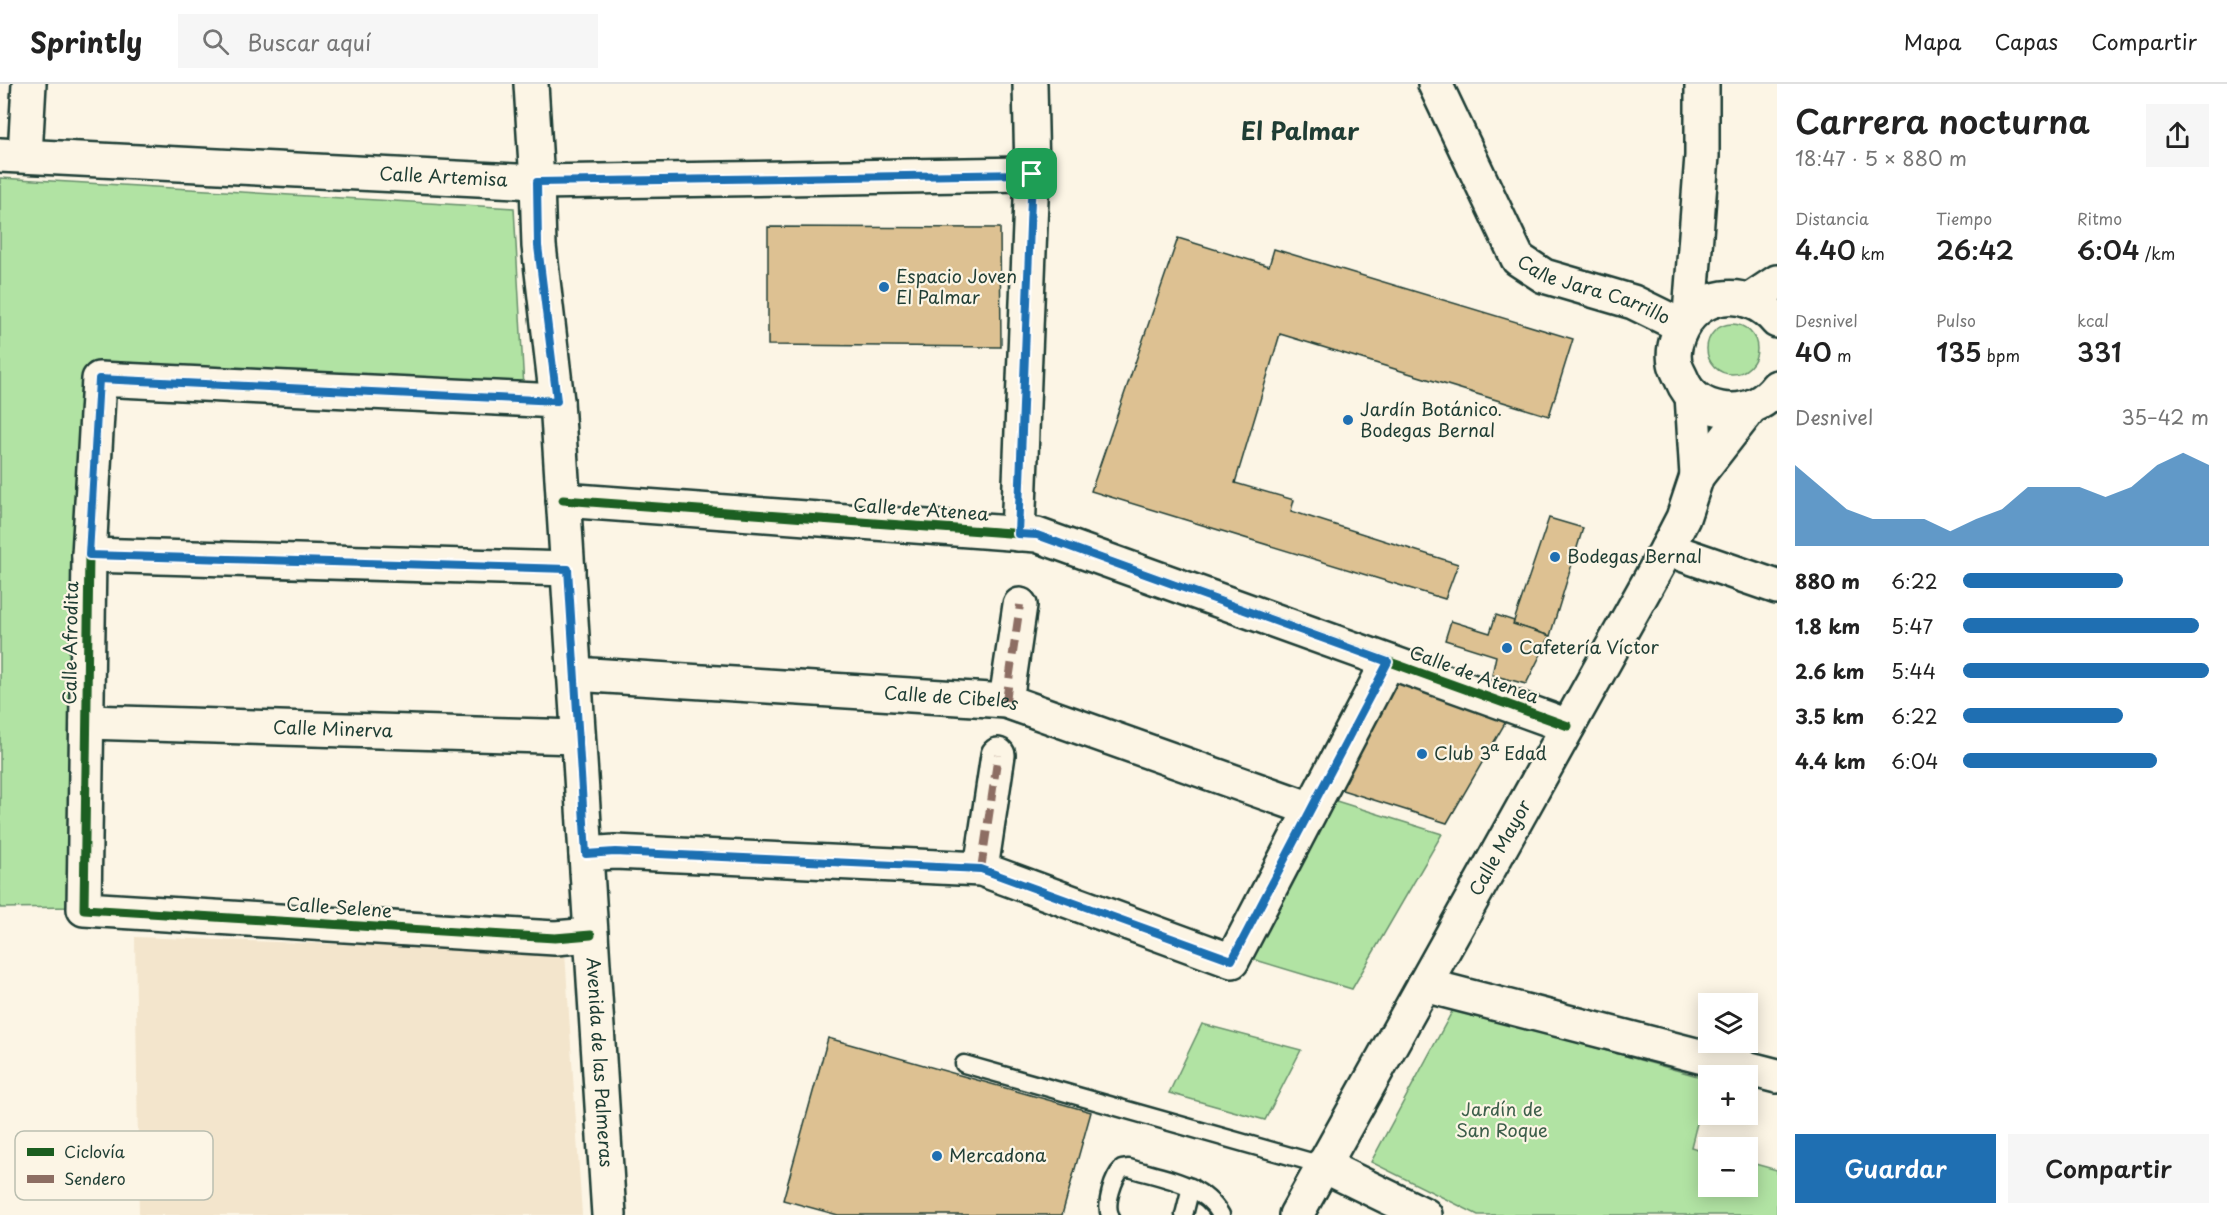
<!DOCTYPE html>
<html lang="es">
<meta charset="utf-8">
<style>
body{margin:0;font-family:"Playpen Sans",sans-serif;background:#f6f6f6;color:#222;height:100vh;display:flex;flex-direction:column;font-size:22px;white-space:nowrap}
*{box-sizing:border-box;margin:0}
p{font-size:20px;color:#767676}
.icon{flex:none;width:33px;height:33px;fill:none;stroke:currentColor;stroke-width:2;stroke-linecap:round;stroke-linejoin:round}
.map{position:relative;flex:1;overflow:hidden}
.sheet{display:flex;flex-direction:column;background:#fff;width:450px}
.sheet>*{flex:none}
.tools{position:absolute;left:1698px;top:909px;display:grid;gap:12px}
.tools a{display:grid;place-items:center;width:60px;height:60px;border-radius:0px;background:#fff;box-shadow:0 3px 15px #0003;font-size:30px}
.pin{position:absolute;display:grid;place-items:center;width:51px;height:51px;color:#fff;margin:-26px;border-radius:12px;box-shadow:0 3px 9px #0006}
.round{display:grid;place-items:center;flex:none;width:63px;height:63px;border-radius:0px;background:#f6f6f6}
.headline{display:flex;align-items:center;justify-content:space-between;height:102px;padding:0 18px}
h1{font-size:33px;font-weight:600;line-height:45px}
.stats{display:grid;grid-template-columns:repeat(3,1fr);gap:9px;height:102px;padding:6px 18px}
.stats div{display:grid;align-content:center}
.stats b{font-size:26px;font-weight:600}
.stats small{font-size:16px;font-weight:400}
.stats p{font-size:16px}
.chart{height:168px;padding:12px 18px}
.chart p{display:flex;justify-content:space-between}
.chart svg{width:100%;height:108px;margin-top:6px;fill:#1f6fb2;opacity:.7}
.primary-button{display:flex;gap:12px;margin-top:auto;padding:12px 18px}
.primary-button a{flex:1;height:69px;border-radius:0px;background:#1f6fb2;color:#fff;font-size:24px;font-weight:600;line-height:69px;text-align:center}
.primary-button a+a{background:#f6f6f6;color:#222}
ul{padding:0 18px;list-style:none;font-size:20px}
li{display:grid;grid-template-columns:96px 72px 1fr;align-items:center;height:45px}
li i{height:15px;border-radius:8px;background:#1f6fb2}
header{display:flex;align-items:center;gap:36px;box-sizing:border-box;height:84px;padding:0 30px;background:#fff;border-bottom:2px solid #e0e0e0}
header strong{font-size:28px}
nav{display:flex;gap:33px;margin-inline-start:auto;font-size:21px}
.search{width:420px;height:54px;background:#f6f6f6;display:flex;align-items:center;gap:15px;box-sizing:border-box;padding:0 21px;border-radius:0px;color:#767676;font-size:22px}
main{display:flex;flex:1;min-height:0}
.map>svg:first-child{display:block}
.built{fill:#f3e5cc}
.green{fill:#b1e3a3;stroke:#68906c;stroke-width:1.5}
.building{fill:#ddc192;stroke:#1f3d34;stroke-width:1.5}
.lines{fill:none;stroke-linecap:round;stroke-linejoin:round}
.lane-casing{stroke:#1f3d34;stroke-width:21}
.street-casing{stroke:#1f3d34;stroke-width:38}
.secondary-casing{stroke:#1f3d34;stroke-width:38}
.lane{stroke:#fcf5e5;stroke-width:16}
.street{stroke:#fcf5e5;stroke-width:33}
.secondary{stroke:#fcf5e5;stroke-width:33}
.quiet{stroke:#8d6e63;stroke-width:8;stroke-dasharray:15 8;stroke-linecap:butt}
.cycleway-casing{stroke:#fcf5e5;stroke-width:13}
.cycleway{stroke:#1b5e20;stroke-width:9}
.route-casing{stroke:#fff;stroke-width:12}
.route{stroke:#1f6fb2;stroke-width:8}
.poi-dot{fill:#1f6fb2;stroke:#fcf5e5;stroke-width:2}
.labels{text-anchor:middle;stroke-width:4.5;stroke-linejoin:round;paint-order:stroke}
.street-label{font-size:18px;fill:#1f3d34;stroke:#fcf5e5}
.poi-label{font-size:18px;fill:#1f3d34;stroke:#fcf5e5;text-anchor:start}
.park-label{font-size:18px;fill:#3c5e4a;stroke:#fcf5e5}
.district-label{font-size:24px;font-weight:bold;fill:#1f3d34;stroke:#fcf5e5}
.key{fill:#fcf5e5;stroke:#babeb0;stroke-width:1.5}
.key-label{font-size:16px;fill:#1f3d34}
</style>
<header>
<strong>Sprintly</strong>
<div class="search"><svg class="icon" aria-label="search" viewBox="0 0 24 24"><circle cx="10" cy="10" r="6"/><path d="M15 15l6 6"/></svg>Buscar aquí</div>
<nav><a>Mapa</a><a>Capas</a><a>Compartir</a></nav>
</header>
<main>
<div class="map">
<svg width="1777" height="1131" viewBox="0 0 1777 1131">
<rect width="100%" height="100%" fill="#fcf5e5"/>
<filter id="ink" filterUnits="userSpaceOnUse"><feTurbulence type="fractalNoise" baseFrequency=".0167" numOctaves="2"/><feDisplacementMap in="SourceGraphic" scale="12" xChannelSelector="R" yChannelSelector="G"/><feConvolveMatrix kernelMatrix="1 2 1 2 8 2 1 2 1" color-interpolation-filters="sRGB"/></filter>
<g filter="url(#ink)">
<polygon class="built" points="135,853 565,868 582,1131 139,1131"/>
<g class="green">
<polygon points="0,94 514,124 524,304 92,283 76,823 0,824"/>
<circle cx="1732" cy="265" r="25"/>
<polygon points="1333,716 1442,750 1352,905 1249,874"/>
<polygon points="1454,924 1708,995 1691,1063 1708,1068 1708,1102 1748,1102 1748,1078 1777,1086 1777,1131 1478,1131 1371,1078"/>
<polygon points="1202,940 1301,966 1265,1036 1169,1009"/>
</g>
<g class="building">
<polygon points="768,143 1000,144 1001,263 768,261"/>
<polygon points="1178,154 1269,182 1274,165 1573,255 1549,332 1280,250 1235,399 1294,416 1291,427 1458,480 1445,515 1091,407"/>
<polygon points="1549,434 1583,444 1550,552 1513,540"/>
<polygon points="1496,531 1514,537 1513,540 1550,552 1526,600 1492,591 1496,572 1445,556 1451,537 1490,549"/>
<polygon points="1396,594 1508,634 1447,739 1339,705"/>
<polygon points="828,954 1091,1028 1062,1131 838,1131 783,1116"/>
</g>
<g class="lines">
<g class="lane-casing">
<g id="lane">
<polyline points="964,980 1322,1081"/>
<path d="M1110,1131C1105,1120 1113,1094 1122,1085L1129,1084C1162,1094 1202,1098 1221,1131"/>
<polyline points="1184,1131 1191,1103"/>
</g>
</g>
<g class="street-casing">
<g id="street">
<path id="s1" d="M531,0L537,98L539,162L557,317L609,1131"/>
<path id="s2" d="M1435,0L1518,175L1544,192L1633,218L1682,242"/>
<path id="s3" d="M0,71L537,98L1032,90"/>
<polyline points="25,71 29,0"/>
<polyline points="1690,230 1702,72 1702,0"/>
<polyline points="557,317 99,295 89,471 84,825 555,854 591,851"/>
<polyline points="563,416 1037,451 1568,642"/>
<polyline points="1018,450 1032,90 1030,0"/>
<polyline points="1667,465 1777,503"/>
<polyline points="89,471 568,485"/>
<path id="s4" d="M574,590L1006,617L1311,725"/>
<polyline points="1006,617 1020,521"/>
<path id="s5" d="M87,638L578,653"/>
<polyline points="586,770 615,768 981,785 1232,877 1388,578"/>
<polyline points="981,785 998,671"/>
<polyline points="1424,901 1777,992"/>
<polyline points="1322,1081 1425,1131"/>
</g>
</g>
<g class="secondary-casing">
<g id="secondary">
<polyline points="1750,216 1777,198"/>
<path d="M1777,237C1747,201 1695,207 1678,252C1675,260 1673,270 1675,279C1676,285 1680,291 1682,296C1689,313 1703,322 1721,325C1743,329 1763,321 1777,303"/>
<polyline points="1692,311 1697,392"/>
<path id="s6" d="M1296,1131L1667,465L1683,434L1697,392L1750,324"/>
</g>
</g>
<use href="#lane" class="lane"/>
<use href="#street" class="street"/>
<use href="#secondary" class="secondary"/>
<g class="quiet">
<polyline points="1006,617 1020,521"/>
<polyline points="981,785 998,671"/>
</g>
<g class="cycleway-casing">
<g id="cycleway">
<polyline points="557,317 99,295 89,471 84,825 555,854 591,851"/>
<polyline points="563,416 1037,451 1568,642"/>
</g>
</g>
<use href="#cycleway" class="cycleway"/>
</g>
</g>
<g class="lines" filter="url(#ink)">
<g class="route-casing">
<polygon id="route" points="1032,90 1018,450 1037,451 1388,578 1232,876 981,785 615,768 586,770 568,485 89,471 99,295 557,317 538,162 537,98"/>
</g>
<use href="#route" class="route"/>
</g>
<g class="poi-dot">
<circle cx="884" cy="203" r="6"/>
<circle cx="1348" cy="336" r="6"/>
<circle cx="1555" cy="473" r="6"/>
<circle cx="1507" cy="564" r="6"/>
<circle cx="1422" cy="670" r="6"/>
<circle cx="937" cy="1072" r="6"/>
</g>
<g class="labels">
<g class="street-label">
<text dy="6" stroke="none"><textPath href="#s3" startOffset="444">Calle Artemisa</textPath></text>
<text dy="6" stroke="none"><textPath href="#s2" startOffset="276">Calle Jara Carrillo</textPath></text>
<text transform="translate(921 426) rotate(4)" y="6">Calle de Atenea</text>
<text transform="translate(71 559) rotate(-89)" y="6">Calle Afrodita</text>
<text transform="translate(1474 591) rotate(20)" y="6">Calle de Atenea</text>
<text dy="6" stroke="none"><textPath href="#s4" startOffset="378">Calle de Cibeles</textPath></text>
<text dy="6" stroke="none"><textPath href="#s5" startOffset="246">Calle Minerva</textPath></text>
<text dy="6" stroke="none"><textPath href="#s6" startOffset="420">Calle Mayor</textPath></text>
<text transform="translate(339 824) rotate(4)" y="6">Calle Selene</text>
<text dy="6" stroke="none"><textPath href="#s1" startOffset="981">Avenida de las Palmeras</textPath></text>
</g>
<g class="poi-label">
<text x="896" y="199">Espacio Joven<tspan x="896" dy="21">El Palmar</tspan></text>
<text x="1360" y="332">Jardín Botánico.<tspan x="1360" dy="21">Bodegas Bernal</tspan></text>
<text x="1567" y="479">Bodegas Bernal</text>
<text x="1519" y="570">Cafetería Víctor</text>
<text x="1434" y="676">Club 3ª Edad</text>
<text x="949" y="1078">Mercadona</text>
</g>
<g class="park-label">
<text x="1502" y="1032">Jardín de<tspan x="1502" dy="21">San Roque</tspan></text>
</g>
<g class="district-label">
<text x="1300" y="56">El Palmar</text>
</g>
</g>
<rect x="15" y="1047" width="198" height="69" rx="9" class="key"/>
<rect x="27" y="1064" width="27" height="8" fill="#1b5e20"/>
<rect x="27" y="1091" width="27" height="8" fill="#8d6e63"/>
<g class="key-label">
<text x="64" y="1074">Ciclovía</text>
<text x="64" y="1101">Sendero</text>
</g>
</svg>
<div class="tools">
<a><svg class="icon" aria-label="layers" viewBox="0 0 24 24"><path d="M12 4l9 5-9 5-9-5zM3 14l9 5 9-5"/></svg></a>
<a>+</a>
<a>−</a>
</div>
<div class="pin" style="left:1032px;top:90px;background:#1e9e55"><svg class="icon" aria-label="arrive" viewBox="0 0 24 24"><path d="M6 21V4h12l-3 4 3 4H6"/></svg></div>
</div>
<section class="sheet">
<div class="headline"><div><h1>Carrera nocturna</h1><p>18:47 · 5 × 880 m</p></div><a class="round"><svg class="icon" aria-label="share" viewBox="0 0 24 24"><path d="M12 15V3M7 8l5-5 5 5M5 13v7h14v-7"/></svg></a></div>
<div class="stats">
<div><p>Distancia</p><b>4.40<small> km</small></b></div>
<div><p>Tiempo</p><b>26:42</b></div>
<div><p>Ritmo</p><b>6:04<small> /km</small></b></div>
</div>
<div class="stats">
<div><p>Desnivel</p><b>40<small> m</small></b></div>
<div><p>Pulso</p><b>135<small> bpm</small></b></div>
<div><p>kcal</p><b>331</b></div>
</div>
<div class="chart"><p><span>Desnivel</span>35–42 m</p>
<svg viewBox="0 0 160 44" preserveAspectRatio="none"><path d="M0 44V11L10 20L20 29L30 33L40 33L50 33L60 38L70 33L80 29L90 20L100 20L110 20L120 24L130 20L140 11L150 6L160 11V44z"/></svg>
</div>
<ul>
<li><b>880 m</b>6:22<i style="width:65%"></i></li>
<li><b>1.8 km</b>5:47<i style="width:96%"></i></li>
<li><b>2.6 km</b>5:44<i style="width:100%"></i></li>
<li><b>3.5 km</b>6:22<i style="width:65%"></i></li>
<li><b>4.4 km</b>6:04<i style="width:79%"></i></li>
</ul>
<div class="primary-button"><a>Guardar</a><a>Compartir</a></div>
</section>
</main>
